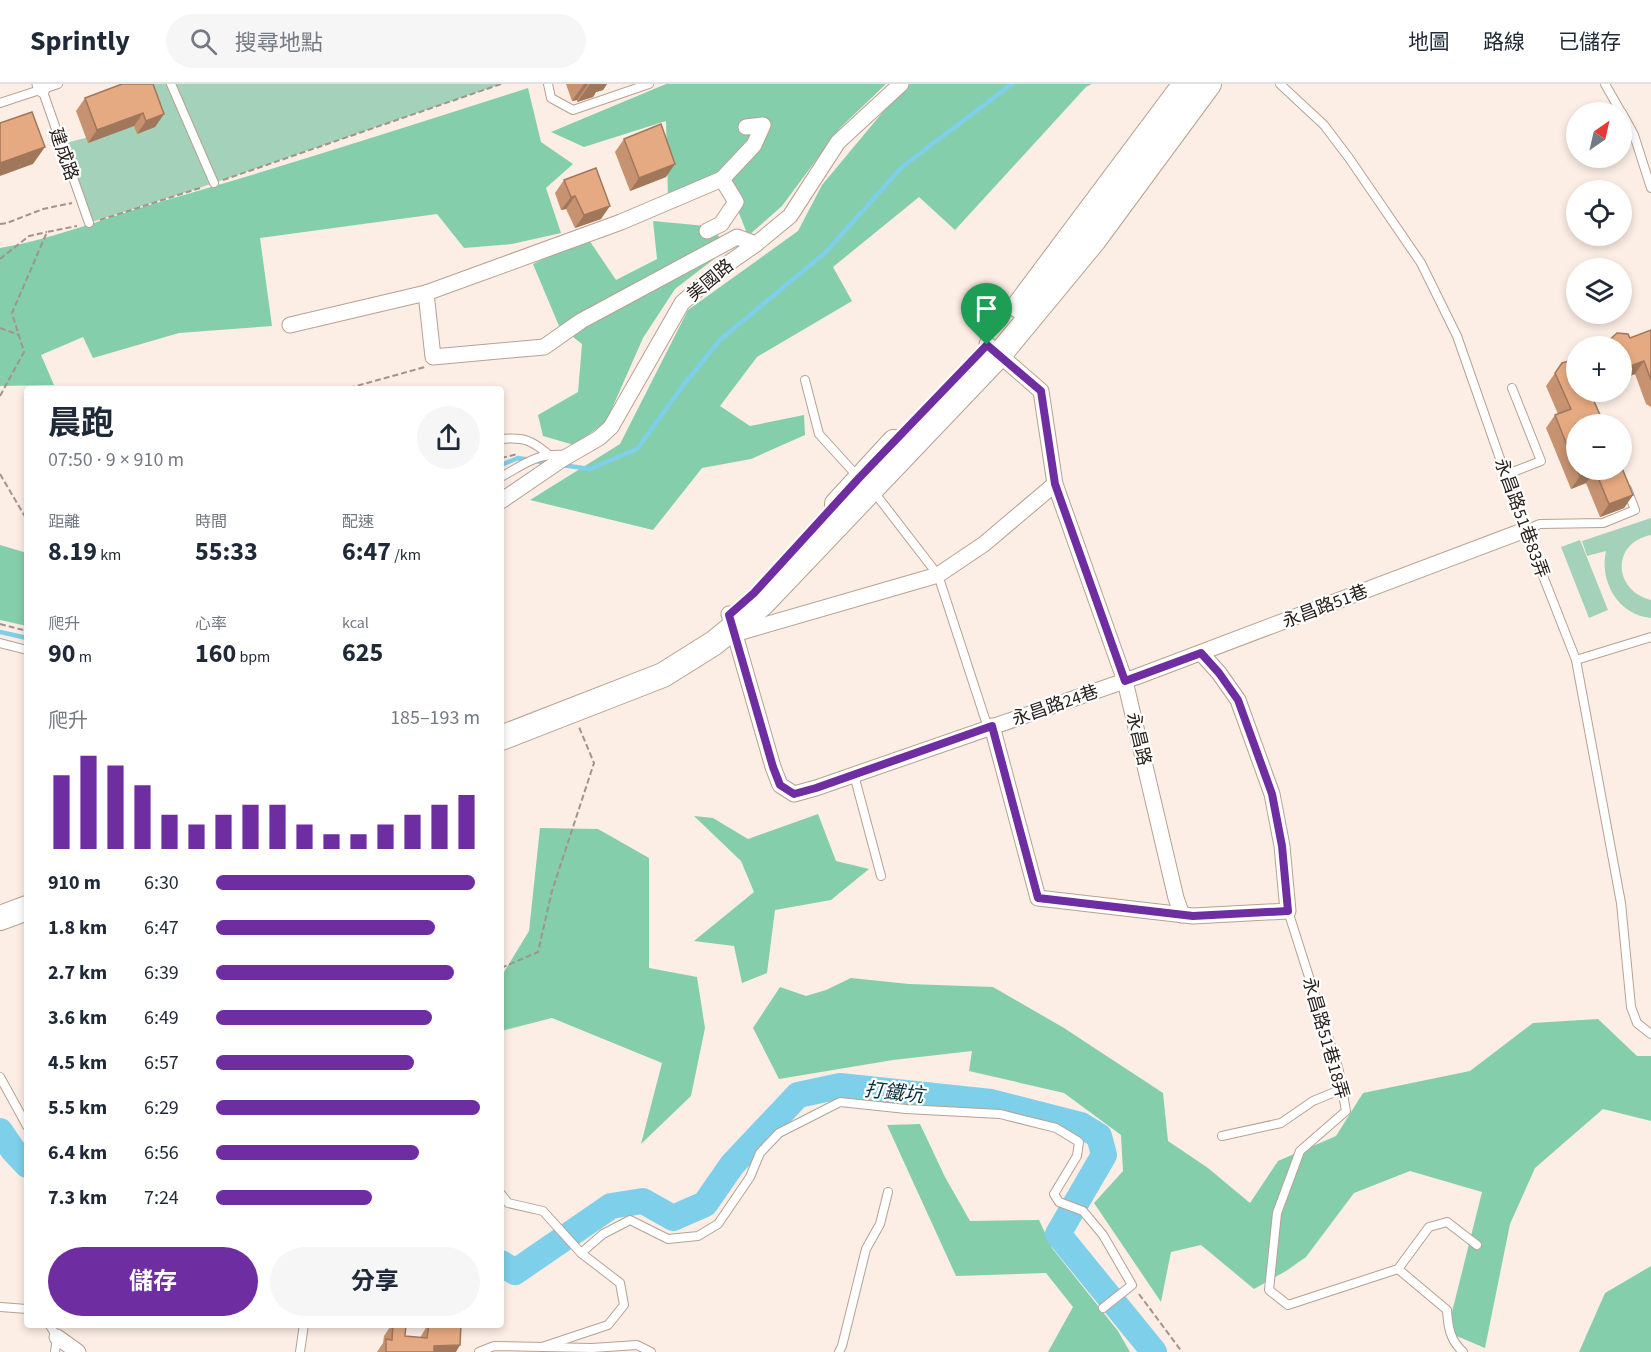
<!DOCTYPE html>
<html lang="zh-TW">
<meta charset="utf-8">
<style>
body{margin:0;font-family:"Source Sans 3","Noto Sans TC",sans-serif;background:#f6f6f7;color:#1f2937;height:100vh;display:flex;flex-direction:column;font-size:22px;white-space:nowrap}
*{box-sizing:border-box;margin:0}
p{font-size:20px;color:#747a83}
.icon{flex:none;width:33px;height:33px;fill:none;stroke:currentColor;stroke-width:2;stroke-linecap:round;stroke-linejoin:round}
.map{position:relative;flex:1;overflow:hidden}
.side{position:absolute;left:24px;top:302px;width:480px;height:942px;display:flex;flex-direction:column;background:#fff;border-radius:6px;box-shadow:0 3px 9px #0003}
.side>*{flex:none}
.needle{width:39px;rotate:34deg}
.tools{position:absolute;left:1566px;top:18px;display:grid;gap:12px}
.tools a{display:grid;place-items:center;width:66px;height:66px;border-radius:50%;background:#fff;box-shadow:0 3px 9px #0003;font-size:30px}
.pin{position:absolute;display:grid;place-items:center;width:51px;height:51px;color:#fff;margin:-62px -26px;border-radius:50% 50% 50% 0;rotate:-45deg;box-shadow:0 0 6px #0007}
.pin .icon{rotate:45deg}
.round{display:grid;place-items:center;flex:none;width:63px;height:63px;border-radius:32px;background:#f6f6f7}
.summary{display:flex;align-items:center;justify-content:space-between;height:102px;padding:0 24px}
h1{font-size:33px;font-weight:700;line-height:45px}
.metrics{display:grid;grid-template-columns:repeat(3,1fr);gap:9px;height:102px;padding:6px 24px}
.metrics div{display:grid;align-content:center}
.metrics b{font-size:26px;font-weight:700}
.metrics small{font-size:16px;font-weight:400}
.metrics p{font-size:16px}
.chart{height:168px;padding:12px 24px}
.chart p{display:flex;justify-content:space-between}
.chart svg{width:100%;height:108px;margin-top:6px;stroke:#6f2da2;stroke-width:6}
.cta{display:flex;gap:12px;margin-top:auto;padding:12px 24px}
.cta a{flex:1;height:69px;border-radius:36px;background:#6f2da2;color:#fff;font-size:24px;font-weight:700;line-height:69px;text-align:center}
.cta a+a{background:#f6f6f7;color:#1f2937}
ul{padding:0 24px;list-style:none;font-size:20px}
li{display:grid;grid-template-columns:96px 72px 1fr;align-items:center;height:45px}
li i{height:15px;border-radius:8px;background:#6f2da2}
header{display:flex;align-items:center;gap:36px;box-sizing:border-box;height:84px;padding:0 30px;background:#fff;border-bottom:2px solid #e0e1e3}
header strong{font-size:28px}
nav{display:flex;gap:33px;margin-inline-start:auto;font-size:21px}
.search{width:420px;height:54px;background:#f6f6f7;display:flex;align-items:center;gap:15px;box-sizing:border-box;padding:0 21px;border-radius:33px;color:#747a83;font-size:22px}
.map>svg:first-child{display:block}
.green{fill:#a4d1ba}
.forest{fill:#85ceab}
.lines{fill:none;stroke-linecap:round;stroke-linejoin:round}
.stream{stroke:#7ecfea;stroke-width:4.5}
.river{stroke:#7ecfea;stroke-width:26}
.lane-casing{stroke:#b7a192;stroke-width:10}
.street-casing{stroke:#b7a192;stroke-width:17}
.primary-casing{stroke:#b7a192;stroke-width:26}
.path{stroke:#a0948d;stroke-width:2;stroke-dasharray:6 3;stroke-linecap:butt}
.lane{stroke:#fff;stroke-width:8}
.street{stroke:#fff;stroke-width:15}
.primary{stroke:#fff;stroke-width:24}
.wall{fill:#c69270}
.shaded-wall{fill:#a1775b}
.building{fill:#e6aa82;stroke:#a1775b;stroke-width:1.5}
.route-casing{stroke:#fff;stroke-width:12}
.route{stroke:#6f2da2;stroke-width:8}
.labels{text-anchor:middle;stroke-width:4.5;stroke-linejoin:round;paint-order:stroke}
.street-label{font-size:18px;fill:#2a211c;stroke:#fff}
.water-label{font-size:20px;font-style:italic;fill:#0a313d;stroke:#fff}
</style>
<header>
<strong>Sprintly</strong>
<div class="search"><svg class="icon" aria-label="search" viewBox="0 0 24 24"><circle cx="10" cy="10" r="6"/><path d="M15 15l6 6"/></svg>搜尋地點</div>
<nav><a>地圖</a><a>路線</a><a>已儲存</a></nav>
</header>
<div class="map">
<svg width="1651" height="1268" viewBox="0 0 1651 1268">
<rect width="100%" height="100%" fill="#fceee5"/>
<g class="green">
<polygon points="141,0 501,0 205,102 89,139 61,60 134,42 138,49"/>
<path d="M1651,434V451C1611,459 1613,506 1651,516V534C1618,531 1599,497 1606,467L1587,472L1582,457Z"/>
<polygon points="1580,456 1608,526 1589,534 1561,463"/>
</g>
<g class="forest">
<polygon points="666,0 886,0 840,44 782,122 748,152 727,99 668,114 666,37 584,63 551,48"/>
<polygon points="910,0 1092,0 1086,3 955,146 919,113 833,183 852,217 757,273 720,322 750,342 804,331 805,351 751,375 702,384 653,446 530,416 620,360 688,226 798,147 822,101 887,23"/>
<path d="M528,4L541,58L573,80L546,104L561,149L512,160L464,164L437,130L260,154L272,242L179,249L93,274L83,253L41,271L54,301L0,302V164C53,155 102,135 153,120C279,84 403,44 528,4Z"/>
<polygon points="653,137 706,142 731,162 675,205 643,254 606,338 574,361 543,352 538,331 578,308 582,260 559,242 533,180 587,153 616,196 657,175"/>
<polygon points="0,461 27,469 27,542 0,536"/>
<polygon points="818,730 836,777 869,785 831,816 775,826 767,889 742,899 734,862 694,857 754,808 741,777 694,732 713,734 748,755"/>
<polygon points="540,744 598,745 649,774 649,884 697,893 705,944 691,1012 641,1060 662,979 552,934 501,947 501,893 529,847"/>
<polygon points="851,894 909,900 993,903 1064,944 1163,1009 1168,1057 1208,1084 1250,1119 1278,1077 1336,1052 1363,1009 1470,987 1533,939 1598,935 1637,972 1651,972 1651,1037 1603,1025 1535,1084 1510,1140 1485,1264 1447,1248 1482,1108 1410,1087 1354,1109 1306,1173 1286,1187 1254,1205 1201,1161 1171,1168 1161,1218 1094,1119 1123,1087 1121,1051 1064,1009 969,987 972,967 893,976 779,995 753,944 780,903 806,912 826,906"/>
<polygon points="920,1040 945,1093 970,1137 1039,1136 1052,1164 1118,1247 1130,1268 1048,1268 1073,1223 1046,1189 956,1192 887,1041"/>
<polygon points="1651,1182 1651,1268 1579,1268 1605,1209"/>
</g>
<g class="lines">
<g class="stream">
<polyline points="501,381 518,374 548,379"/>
<polyline points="562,381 590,385 637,365 685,299 720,256 826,168 902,83 1012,0"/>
<polyline points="0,548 27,554"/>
</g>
<g class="river">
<polyline points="0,1047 13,1066 27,1081"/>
<polyline points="501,1179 515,1188 611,1122 643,1117 673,1134 705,1120 732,1081 798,1011 840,1002 991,1018 1081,1041 1099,1052 1104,1071 1058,1150 1154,1268"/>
</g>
<g class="lane-casing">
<g id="lane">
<polyline points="171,0 214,99"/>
<polyline points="548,0 551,14 573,26 649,0"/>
<polyline points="1280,0 1324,41 1349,74 1421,179 1457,252 1525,446 1576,576 1621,819 1631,923 1637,939 1651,950"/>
<polyline points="1605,0 1621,28"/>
<polyline points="42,5 89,139"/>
<polyline points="0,19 58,0"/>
<polyline points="1622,29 1634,51 1651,104"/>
<polyline points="805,296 819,350 859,394"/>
<path d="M501,355C524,353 531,356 548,370"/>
<polyline points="1505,391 1541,377 1512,304"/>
<path d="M501,393C526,379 537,369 566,371"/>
<polyline points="874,408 938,491 988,644"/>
<polyline points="1525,446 1540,440 1603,439 1635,426 1627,405"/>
<polyline points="0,559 27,566"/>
<polyline points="1576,576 1651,553"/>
<polyline points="854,691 881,792"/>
<polyline points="1288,827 1339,987 1346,1027 1300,1067 1277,1129 1269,1206 1288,1221 1398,1185 1429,1143 1447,1138 1477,1161"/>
<polyline points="0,993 27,1042"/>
<polyline points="1222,1052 1281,1039 1313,1017 1342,1005"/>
<polyline points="501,1110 508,1119 543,1127 581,1169 620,1199 624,1221 608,1241 542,1263"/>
<polyline points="581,1169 603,1150 630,1136 668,1155 698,1152 718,1140 750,1093 760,1069 779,1049 840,1018 906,1025 1000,1030 1056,1044 1079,1058 1077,1072 1054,1110 1059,1118 1083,1127 1103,1151 1132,1201 1103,1224"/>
<path d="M1398,1185L1447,1226C1448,1243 1450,1256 1463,1268"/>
<polyline points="0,1223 27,1225"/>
<polyline points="49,1240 57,1253 55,1268"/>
<polyline points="300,1268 304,1240"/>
<polyline points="479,1268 494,1262 592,1264 637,1261 651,1268"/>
<polyline points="839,1268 842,1262 866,1165 880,1140 888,1108"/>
</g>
</g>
<g class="street-casing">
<g id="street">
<polyline points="40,0 42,5"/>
<polyline points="722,95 754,61 763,41 746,43"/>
<polyline points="426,209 621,138 722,95 736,118 721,140 707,147"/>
<polyline points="290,241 426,209 433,273 544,263 581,237 737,153 756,160"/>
<polyline points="987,260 1041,307 1055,400 1125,597 1176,814 1182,831"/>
<polyline points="501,417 561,376 599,354 611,343 682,219 723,183 756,160 790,132 838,58 901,0"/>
<polyline points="729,530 773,683 780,701 794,710 816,704 1136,593 1525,446"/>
<polyline points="734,550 938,491 984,460 1055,400"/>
<polyline points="992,642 1038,814 1193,832 1288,827 1282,762 1272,710 1238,616 1219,589 1201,569"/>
<polyline points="57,1253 78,1268"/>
</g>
</g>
<g class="primary-casing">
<g id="primary">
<polyline points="1019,222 1185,0"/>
<polyline points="837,420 894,358"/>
<polyline points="501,654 663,591 714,559 762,520 1000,270 1094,156 1209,0"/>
<polyline points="0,834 27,824"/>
</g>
</g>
<g class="path">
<polyline points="223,96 501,0"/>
<polyline points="100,136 203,103"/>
<polyline points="0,140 7,139 43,125 72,119"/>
<polyline points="0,175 29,152 47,148"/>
<polyline points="0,244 19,251"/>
<polyline points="349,304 425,283"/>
<polyline points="0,312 24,268 12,229 47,148 77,142"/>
<polyline points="501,374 518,370"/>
<polyline points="0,390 27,436"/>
<polyline points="0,540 27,547"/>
<polyline points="501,884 538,868 552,807 594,679 579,643"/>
<polyline points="1139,1210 1182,1268"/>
</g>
<use href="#lane" class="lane"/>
<use href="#street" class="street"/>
<use href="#primary" class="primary"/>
</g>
<g class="wall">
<polygon points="566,0 607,0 603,6 596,8 593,13 577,18 577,16 572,17"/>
<polygon points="85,14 164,30 155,43 137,50 134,42 88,59 76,27"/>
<polygon points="624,55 666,93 630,107 615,68"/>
<polygon points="564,96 601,135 575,144 566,125 561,126 555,109"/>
<polygon points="1651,246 1651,323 1646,320 1635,290 1622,295 1622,262 1604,261 1630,254"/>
<polygon points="1576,268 1576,386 1622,386 1633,411 1624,424 1600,433 1586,399 1571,405 1546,344 1555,331 1558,330 1546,302 1562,279 1570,277"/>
<polygon points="392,1240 406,1240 405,1252 420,1254 428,1240 456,1268 377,1268 383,1259 384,1252"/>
</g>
<g class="shaded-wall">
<polygon points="584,0 588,0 577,16 572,17"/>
<polygon points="590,0 607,0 603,6 596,8 593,13 577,18"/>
<polygon points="143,29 134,42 88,59 97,46"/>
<polygon points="164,30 155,43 137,50 146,37"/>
<polygon points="45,63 33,80 0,92 0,79"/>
<polygon points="675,80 666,93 630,107 639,94"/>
<polygon points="575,112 566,125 561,126 571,113"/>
<polygon points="610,122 601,135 575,144 584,131"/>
<polygon points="1644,277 1635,290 1622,295 1622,285"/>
<polygon points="1595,386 1586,399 1571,405 1580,392"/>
<polygon points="1633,411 1624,424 1600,433 1609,420"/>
<polygon points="460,1261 456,1268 430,1268 434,1262"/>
</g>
<g class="building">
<polygon points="122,0 153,0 164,30 146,37 143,29 97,46 85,14"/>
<polygon points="32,28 45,63 0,79 0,39"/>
<polygon points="661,40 675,80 639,94 624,55"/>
<polygon points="596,84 610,122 584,131 575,112 571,113 564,96"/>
<polygon points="1651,246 1651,296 1644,277 1622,285 1622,262 1583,262 1604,261 1617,249 1628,250 1630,254"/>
<polygon points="1576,268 1576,308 1590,308 1604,340 1576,340 1576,384 1555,331 1571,325 1555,289 1562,279 1576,275 1574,270"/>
<polygon points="1622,384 1633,411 1609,420 1595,386 1580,392 1577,386 1622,386"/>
<polygon points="393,1240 406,1240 405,1252 427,1254 429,1240 461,1241 460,1261 434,1262 434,1268 386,1268 386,1255 392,1256"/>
</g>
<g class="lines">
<g class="route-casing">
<polygon id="route" points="987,261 1041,307 1055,400 1125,597 1201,569 1219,589 1238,616 1272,710 1282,762 1288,827 1193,832 1038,814 992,642 816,704 794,710 780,701 773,683 729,531 754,509 859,394"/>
</g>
<use href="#route" class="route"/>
</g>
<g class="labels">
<g class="street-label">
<text transform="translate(64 70) rotate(71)" y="6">建成路</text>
<text transform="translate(710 196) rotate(-40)" y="6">美國路</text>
<text transform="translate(1522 434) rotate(70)" y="6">永昌路51巷83弄</text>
<text transform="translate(1325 522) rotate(-21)" y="6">永昌路51巷</text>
<text transform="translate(1055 621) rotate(-19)" y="6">永昌路24巷</text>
<text transform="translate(1139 655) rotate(77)" y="6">永昌路</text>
<text transform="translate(1326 954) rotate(74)" y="6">永昌路51巷18弄</text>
</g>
<g class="water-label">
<text transform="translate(894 1008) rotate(6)" y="7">打鐵坑</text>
</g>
</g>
</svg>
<div class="tools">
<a><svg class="needle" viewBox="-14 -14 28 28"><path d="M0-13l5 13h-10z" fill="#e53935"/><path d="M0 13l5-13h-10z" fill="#747a83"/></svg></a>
<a><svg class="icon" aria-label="locate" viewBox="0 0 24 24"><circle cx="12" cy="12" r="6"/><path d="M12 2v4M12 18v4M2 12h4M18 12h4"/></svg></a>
<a><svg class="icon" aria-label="layers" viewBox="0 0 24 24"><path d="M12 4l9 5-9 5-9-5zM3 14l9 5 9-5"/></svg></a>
<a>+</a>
<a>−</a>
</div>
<div class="pin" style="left:987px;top:261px;background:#1e9e55"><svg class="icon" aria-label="arrive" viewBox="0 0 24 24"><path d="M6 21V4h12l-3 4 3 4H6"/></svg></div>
<section class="side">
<div class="summary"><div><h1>晨跑</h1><p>07:50 · 9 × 910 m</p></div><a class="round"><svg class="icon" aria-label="share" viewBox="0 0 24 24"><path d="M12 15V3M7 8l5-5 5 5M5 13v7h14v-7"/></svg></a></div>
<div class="metrics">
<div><p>距離</p><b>8.19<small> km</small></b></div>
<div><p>時間</p><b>55:33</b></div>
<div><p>配速</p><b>6:47<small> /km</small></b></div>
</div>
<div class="metrics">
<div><p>爬升</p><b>90<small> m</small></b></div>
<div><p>心率</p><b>160<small> bpm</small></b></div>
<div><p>kcal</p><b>625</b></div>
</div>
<div class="chart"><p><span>爬升</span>185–193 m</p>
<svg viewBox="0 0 160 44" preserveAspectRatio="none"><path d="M5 44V14M15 44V6M25 44V10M35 44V18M45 44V30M55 44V34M65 44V30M75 44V26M85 44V26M95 44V34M105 44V38M115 44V38M125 44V34M135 44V30M145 44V26M155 44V22"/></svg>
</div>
<ul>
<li><b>910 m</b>6:30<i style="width:98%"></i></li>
<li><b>1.8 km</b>6:47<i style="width:83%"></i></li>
<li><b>2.7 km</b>6:39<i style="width:90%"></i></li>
<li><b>3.6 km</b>6:49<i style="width:82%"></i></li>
<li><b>4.5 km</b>6:57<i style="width:75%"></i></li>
<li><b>5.5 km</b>6:29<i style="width:100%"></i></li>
<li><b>6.4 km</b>6:56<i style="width:77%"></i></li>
<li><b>7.3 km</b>7:24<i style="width:59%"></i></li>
</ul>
<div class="cta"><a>儲存</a><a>分享</a></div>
</section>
</div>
